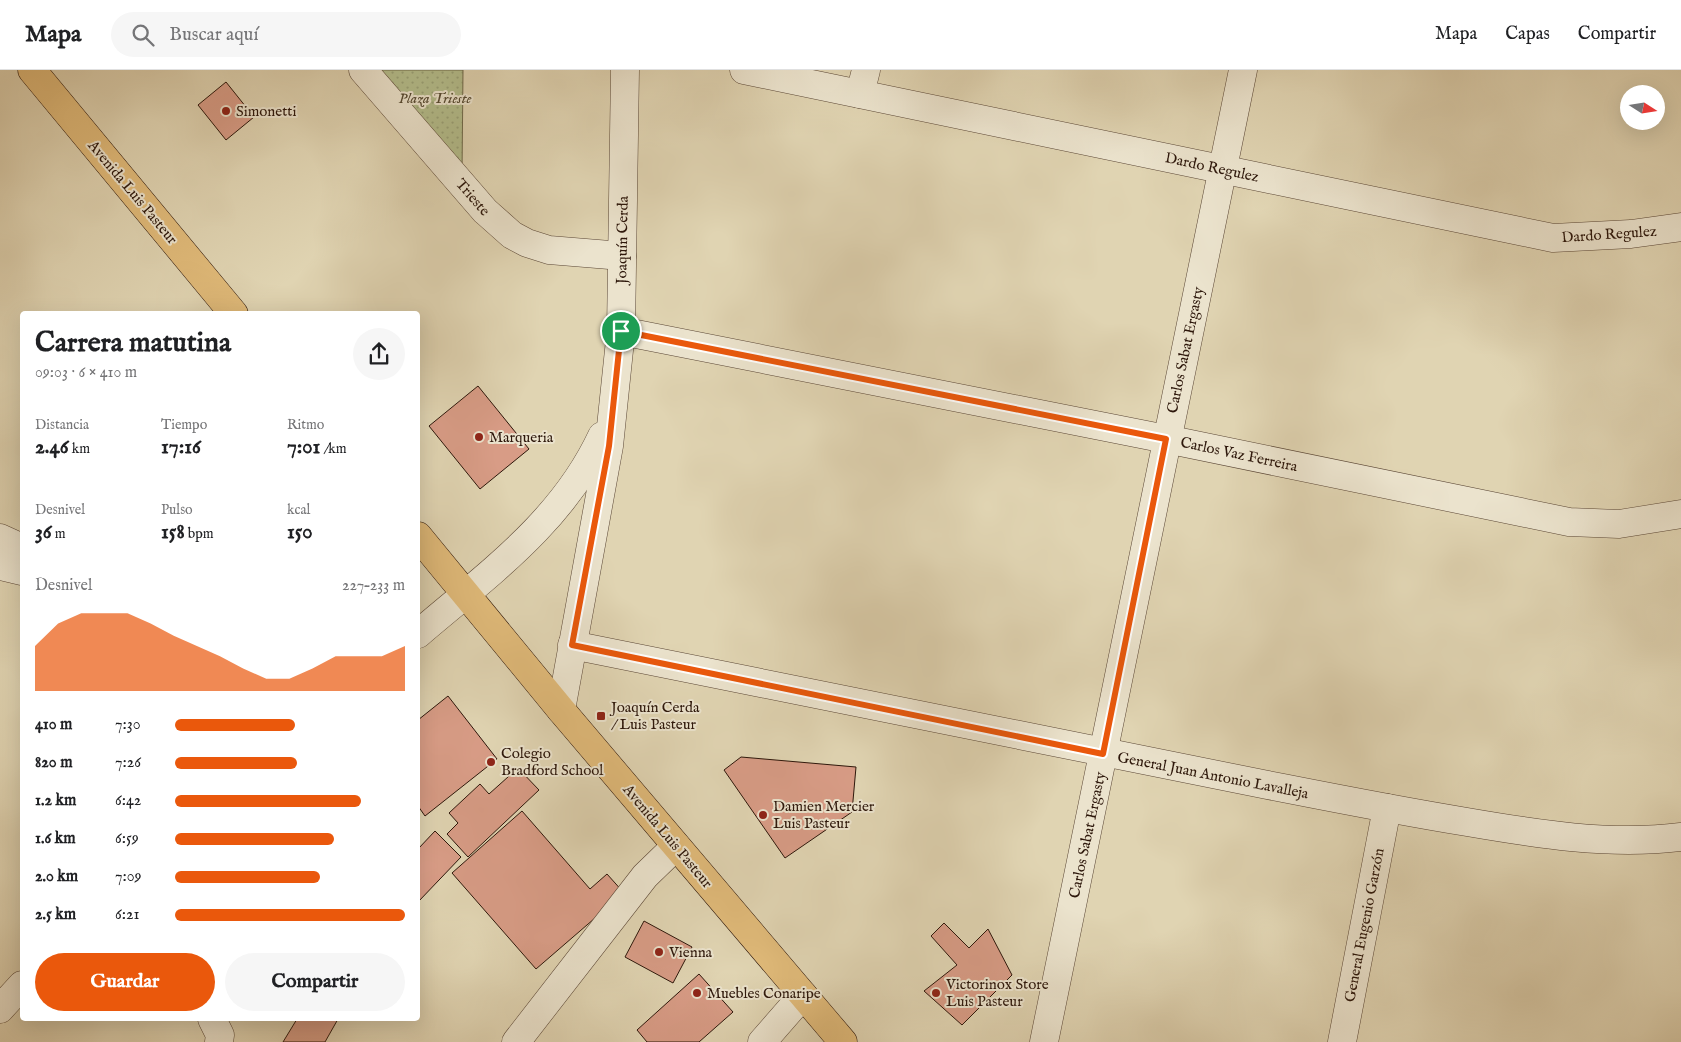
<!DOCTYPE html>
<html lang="es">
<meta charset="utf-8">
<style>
body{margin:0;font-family:"IM FELL English",serif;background:#f6f6f6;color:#202124;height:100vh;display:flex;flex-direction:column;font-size:19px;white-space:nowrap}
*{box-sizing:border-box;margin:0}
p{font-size:16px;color:#757577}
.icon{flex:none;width:28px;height:28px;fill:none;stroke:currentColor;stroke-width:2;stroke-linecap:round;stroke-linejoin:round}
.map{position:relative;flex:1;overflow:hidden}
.sheet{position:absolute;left:20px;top:241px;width:400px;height:710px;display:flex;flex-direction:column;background:#fff;border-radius:5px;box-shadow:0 5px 20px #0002}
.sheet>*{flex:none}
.needle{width:32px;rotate:102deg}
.buttons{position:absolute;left:1620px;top:15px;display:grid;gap:10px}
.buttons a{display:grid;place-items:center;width:45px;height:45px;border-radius:50%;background:#fff;box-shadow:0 5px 20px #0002;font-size:25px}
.pin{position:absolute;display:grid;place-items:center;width:42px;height:42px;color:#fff;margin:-21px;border:2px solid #fff;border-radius:50%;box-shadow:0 1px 5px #0007}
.round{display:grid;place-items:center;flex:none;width:52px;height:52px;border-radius:26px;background:#f6f6f6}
.headline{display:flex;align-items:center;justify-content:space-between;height:85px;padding:0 15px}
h1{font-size:28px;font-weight:700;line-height:38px}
.stats{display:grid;grid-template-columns:repeat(3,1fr);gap:8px;height:85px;padding:5px 15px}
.stats div{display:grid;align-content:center}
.stats b{font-size:21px;font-weight:700}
.stats small{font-size:14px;font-weight:400}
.stats p{font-size:14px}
.chart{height:140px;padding:10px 15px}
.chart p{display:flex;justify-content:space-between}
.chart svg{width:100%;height:90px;margin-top:5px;fill:#ea580c;opacity:.7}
.primary-button{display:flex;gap:10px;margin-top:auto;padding:10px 15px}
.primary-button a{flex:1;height:58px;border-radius:30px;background:#ea580c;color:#fff;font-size:20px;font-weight:700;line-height:58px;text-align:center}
.primary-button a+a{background:#f6f6f6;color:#202124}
ul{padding:0 15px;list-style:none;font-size:16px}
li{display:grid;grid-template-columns:80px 60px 1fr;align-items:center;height:38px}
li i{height:12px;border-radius:6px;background:#ea580c}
header{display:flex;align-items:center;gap:30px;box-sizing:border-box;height:70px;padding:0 25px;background:#fff;border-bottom:1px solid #e0e0e0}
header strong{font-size:24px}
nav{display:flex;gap:28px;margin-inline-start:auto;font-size:18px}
.search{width:350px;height:45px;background:#f6f6f6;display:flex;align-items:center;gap:12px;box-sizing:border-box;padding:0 18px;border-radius:28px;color:#757577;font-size:19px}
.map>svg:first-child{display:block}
.grass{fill:url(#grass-dots);stroke:#706a4b}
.building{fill:#d89c86;stroke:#2d170b}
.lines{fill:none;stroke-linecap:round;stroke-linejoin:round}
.minor-casing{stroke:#5a4635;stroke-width:29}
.major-casing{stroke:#2d170b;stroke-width:29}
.minor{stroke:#ebe3cd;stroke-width:28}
.major{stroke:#e0ba79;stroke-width:28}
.route-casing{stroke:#fff;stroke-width:10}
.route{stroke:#ea580c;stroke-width:6}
.poi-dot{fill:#8f2418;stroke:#ebe3cd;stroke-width:2}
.labels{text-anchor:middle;stroke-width:4;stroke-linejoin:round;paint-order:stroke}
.park-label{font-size:15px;font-style:italic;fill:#554931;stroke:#ebe3cd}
.poi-label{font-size:15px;fill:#2d170b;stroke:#ebe3cd;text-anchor:start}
.street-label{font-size:15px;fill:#2d170b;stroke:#ebe3cd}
</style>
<header>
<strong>Mapa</strong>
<div class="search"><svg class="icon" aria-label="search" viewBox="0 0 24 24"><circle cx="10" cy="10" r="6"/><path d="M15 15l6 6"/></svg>Buscar aquí</div>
<nav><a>Mapa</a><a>Capas</a><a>Compartir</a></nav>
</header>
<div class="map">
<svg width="1681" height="972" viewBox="0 0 1681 972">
<defs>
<pattern id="grass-dots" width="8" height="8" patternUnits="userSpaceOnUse" patternTransform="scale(1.25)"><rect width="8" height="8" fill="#b3bc8b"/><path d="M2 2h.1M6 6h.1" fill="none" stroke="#9aa177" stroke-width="1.8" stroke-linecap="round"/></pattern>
</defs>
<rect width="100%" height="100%" fill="#e0d4b2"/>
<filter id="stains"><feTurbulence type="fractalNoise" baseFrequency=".004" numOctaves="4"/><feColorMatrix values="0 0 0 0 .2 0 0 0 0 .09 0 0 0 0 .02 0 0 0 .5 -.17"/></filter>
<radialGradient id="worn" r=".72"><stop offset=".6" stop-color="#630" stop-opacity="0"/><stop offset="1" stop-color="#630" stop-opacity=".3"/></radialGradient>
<polygon class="grass" points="377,0 463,0 462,105"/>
<g class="building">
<polygon points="226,12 254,47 226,70 198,35"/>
<polygon points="478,316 529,379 480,419 429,356"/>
<polygon points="448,626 497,689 425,746 418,736 418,650"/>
<polygon points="741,687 856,697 852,742 785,788 724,700"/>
<polygon points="518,698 539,720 468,787 447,764 458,753 449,743 480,714 489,724"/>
<polygon points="522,741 590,819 607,804 624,823 536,899 452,803"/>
<polygon points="435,761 461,787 418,832 418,779"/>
<polygon points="644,851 692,877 673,913 625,887"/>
<polygon points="944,853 969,878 988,859 1012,905 962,955 924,921 957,895 931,866"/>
<polygon points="699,904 733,942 699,972 647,972 637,960"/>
<polygon points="297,949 338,949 325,972 283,972"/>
</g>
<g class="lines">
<g class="minor-casing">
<g id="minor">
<polyline points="363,0 485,141 512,165 527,173 549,180 622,186"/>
<polyline points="744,0 1553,168 1631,164 1681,157"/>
<polyline points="860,24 866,0"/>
<polyline points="621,261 1166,369 1569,452 1619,454 1681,444"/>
<polyline points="0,468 22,478"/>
<polyline points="0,496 22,501"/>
<path d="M418,564C488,504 562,452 602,366"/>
<path d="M572,575C810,621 1046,672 1283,718C1344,730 1406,742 1467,752C1537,764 1610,776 1681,767"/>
<polyline points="561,640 609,376 621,261 625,0"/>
<polyline points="0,939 22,915"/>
<polyline points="212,949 220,965 219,972"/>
<polyline points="516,972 645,806 676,776"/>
<polyline points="762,972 803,925"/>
<polyline points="1044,972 1243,0"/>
<polyline points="1342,972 1387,738"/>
</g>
</g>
<g class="major-casing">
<g id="major">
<polyline points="32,0 234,244"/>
<polyline points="418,466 561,640 843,972"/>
</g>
</g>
<use href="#minor" class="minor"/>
<use href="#major" class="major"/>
</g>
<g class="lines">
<g class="route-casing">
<polygon id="route" points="621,261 1166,369 1103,684 572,575 609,376"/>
</g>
<use href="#route" class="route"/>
</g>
<g class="poi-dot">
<circle cx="226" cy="41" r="5"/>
<circle cx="479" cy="367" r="5"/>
<rect x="596" y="641" width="10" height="10" rx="2.5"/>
<circle cx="491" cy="692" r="5"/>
<circle cx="763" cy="745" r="5"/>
<circle cx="659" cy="882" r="5"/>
<circle cx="697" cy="923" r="5"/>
<circle cx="936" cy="923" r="5"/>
</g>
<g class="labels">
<g class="park-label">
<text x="435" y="33">Plaza Trieste</text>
</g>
<g class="poi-label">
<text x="236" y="46">Simonetti</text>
<text x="489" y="372">Marqueria</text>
<text x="611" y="642">Joaquín Cerda<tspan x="611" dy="17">/ Luis Pasteur</tspan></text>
<text x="501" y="688">Colegio<tspan x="501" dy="17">Bradford School</tspan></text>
<text x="773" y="741">Damien Mercier<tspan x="773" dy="17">Luis Pasteur</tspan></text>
<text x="669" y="887">Vienna</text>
<text x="946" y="919">Victorinox Store<tspan x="946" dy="17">Luis Pasteur</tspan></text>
<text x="707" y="928">Muebles Conaripe</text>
</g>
<g class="street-label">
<text transform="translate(1212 97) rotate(12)" y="5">Dardo Regulez</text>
<text transform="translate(133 122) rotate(50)" y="5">Avenida Luis Pasteur</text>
<text transform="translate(473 127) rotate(49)" y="5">Trieste</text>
<text transform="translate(1609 164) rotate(-4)" y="5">Dardo Regulez</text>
<text transform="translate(622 170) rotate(-89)" y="5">Joaquín Cerda</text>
<text transform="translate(1185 280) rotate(-78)" y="5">Carlos Sabat Ergasty</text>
<text transform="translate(1239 384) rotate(12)" y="5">Carlos Vaz Ferreira</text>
<text transform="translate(1213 705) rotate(11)" y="5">General Juan Antonio Lavalleja</text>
<text transform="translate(1087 765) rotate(-78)" y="5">Carlos Sabat Ergasty</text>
<text transform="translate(668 766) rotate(50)" y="5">Avenida Luis Pasteur</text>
<text transform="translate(1364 855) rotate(-79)" y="5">General Eugenio Garzón</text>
</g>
</g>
<rect width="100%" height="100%" filter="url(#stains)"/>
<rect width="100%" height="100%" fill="url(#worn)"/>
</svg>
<div class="buttons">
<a><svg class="needle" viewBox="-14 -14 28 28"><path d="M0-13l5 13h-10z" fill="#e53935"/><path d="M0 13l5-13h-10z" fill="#757577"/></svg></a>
</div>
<div class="pin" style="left:621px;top:261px;background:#1e9e55"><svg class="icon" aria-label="arrive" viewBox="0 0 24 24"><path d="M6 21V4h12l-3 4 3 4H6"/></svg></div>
<section class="sheet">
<div class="headline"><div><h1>Carrera matutina</h1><p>09:03 · 6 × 410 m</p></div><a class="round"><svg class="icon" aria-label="share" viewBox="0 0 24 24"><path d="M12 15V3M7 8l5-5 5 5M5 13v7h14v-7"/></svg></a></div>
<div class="stats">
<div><p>Distancia</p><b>2.46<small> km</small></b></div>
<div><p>Tiempo</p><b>17:16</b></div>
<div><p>Ritmo</p><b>7:01<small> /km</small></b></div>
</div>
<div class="stats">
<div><p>Desnivel</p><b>36<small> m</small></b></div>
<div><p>Pulso</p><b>158<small> bpm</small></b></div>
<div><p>kcal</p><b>150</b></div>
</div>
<div class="chart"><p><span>Desnivel</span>227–233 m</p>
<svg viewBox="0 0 160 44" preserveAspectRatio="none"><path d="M0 44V22L10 11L20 6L30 6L40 6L50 11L60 17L70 22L80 27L90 33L100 38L110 38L120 33L130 27L140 27L150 27L160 22V44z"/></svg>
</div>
<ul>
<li><b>410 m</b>7:30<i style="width:52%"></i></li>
<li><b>820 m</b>7:26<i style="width:53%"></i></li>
<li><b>1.2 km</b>6:42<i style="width:81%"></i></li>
<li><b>1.6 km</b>6:59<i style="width:69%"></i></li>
<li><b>2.0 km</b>7:09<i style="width:63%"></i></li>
<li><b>2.5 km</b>6:21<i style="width:100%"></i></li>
</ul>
<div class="primary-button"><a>Guardar</a><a>Compartir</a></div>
</section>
</div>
